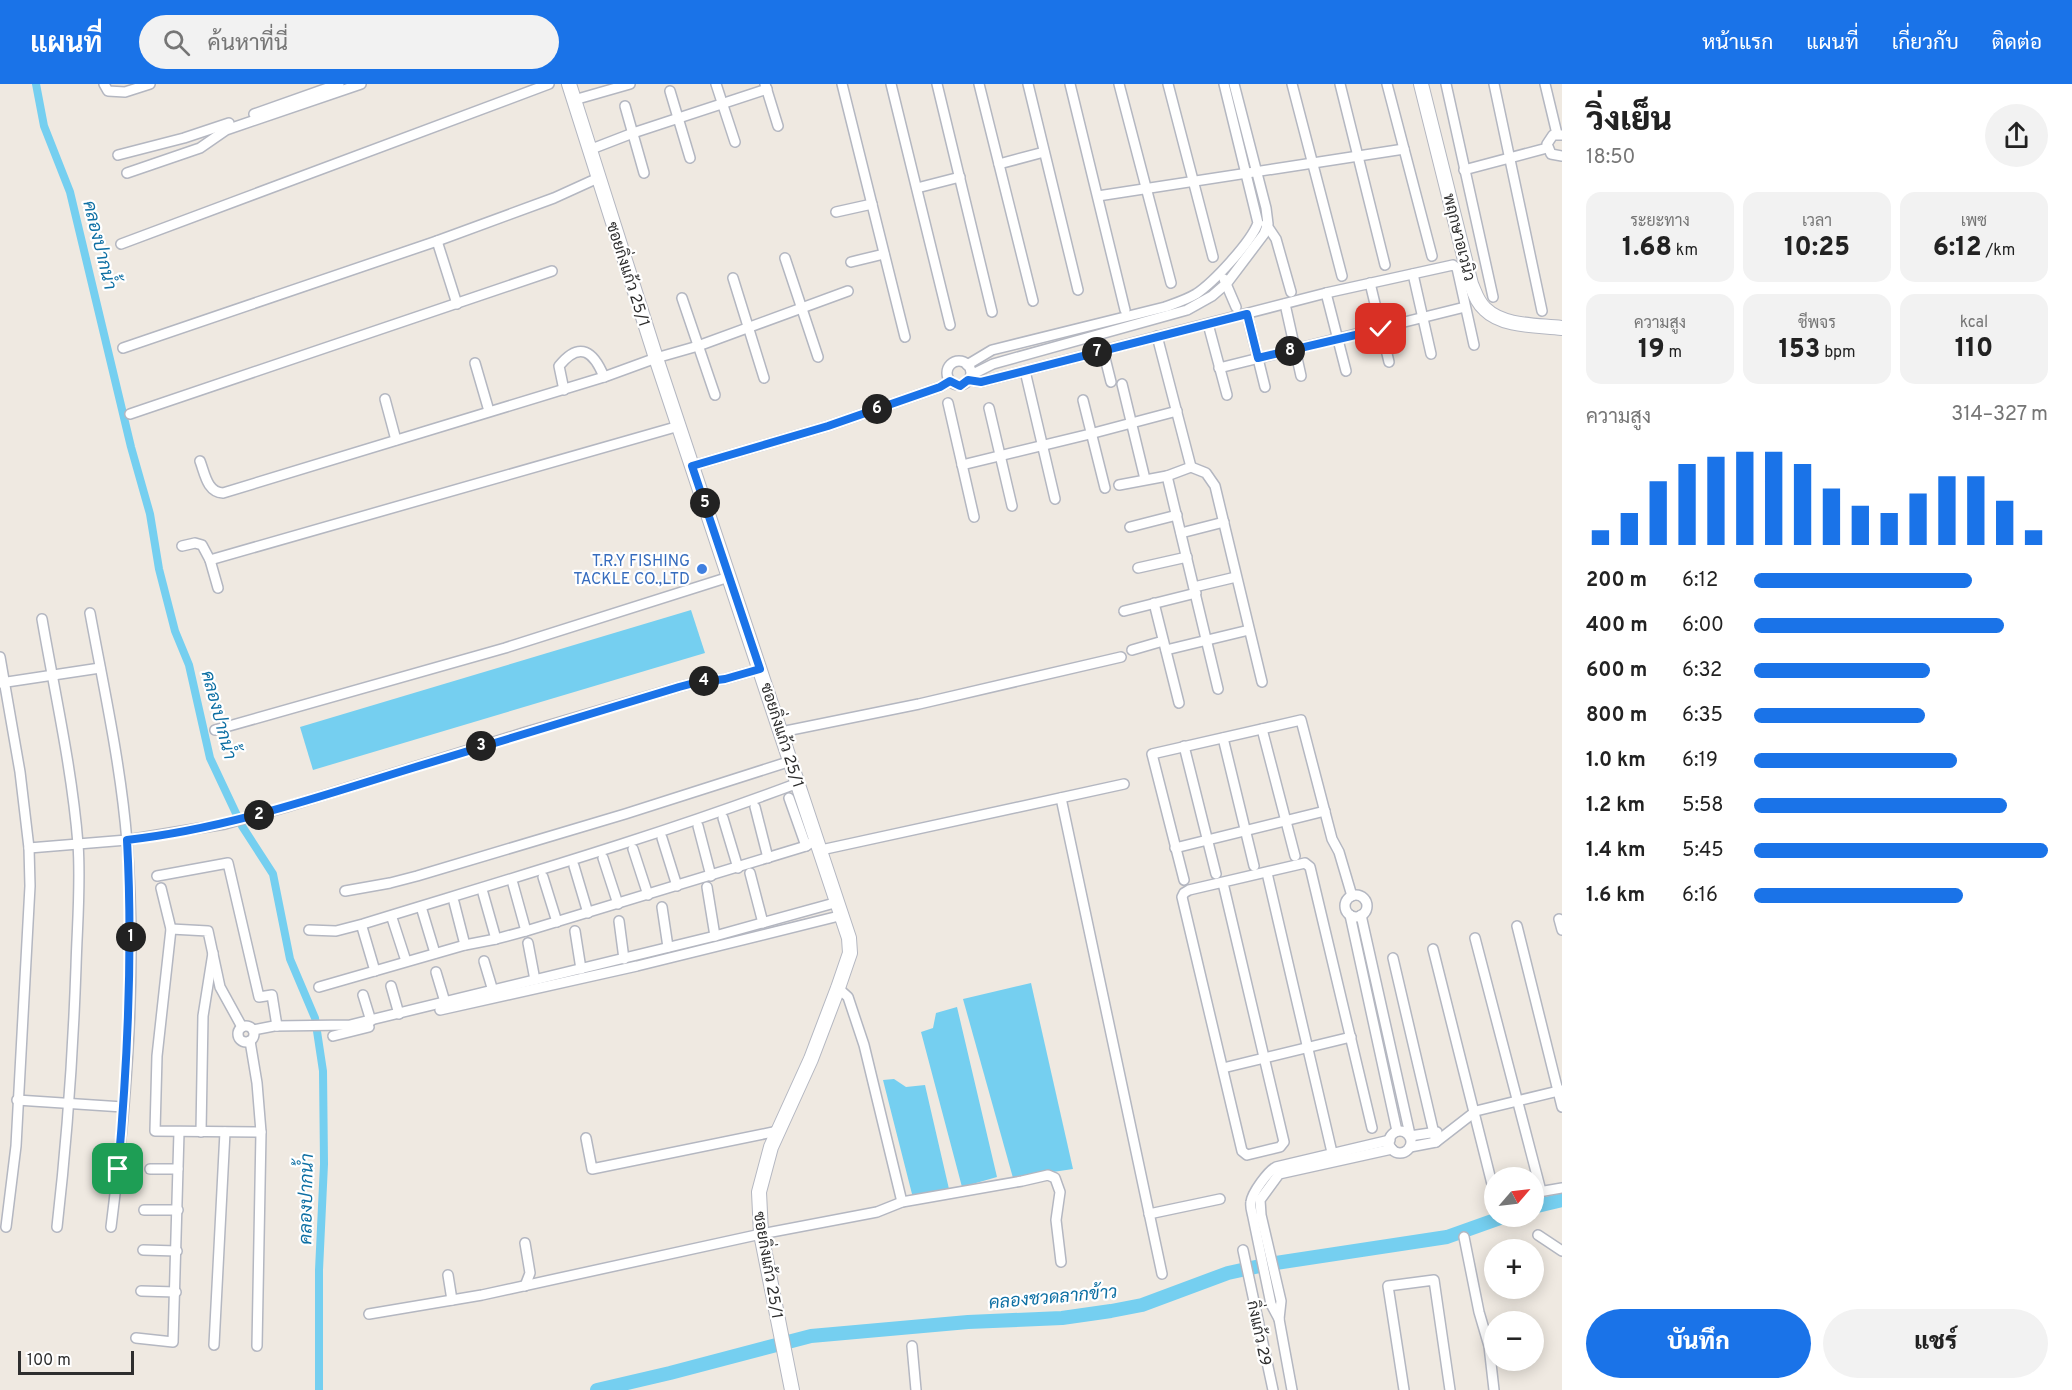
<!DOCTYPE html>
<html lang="th">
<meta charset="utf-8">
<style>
body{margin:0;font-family:Overpass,Sarabun,sans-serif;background:#f2f2f2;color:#222;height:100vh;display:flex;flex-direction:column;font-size:22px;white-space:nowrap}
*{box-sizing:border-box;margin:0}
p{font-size:20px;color:#767676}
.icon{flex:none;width:33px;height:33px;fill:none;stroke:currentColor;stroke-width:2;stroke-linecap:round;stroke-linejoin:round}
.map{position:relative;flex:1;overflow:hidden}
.side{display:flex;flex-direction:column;background:#fff;width:510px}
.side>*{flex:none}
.needle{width:39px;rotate:62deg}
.fabs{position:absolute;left:1484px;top:1083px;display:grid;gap:12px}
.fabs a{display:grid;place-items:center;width:60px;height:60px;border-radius:50%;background:#fff;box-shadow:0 3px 15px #0003;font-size:30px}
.scale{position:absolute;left:18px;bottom:15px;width:116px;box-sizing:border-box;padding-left:6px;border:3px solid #2e2e2e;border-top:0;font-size:16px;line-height:21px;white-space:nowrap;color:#2e2e2e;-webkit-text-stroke:4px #fff;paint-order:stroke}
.pin{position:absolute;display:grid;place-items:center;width:51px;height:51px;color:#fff;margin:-26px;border-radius:12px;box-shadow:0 3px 9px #0006}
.km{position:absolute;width:30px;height:30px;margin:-15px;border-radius:50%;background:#222;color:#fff;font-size:16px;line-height:30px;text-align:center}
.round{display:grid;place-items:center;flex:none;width:63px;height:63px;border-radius:32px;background:#f2f2f2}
.headline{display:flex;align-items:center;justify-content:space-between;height:102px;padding:0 24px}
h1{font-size:33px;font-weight:800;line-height:45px}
.metrics{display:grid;grid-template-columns:repeat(3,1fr);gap:9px;height:102px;padding:6px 24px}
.metrics div{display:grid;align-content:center;border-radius:15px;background:#f2f2f2;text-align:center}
.metrics b{font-size:26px;font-weight:800}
.metrics small{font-size:16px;font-weight:400}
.metrics p{font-size:16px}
.chart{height:168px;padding:12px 24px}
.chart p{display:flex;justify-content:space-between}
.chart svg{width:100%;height:108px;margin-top:6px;stroke:#1a73e8;stroke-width:6}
.action{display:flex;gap:12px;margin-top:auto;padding:12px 24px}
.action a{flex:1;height:69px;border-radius:36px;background:#1a73e8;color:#fff;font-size:24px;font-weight:800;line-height:69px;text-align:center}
.action a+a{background:#f2f2f2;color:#222}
ul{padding:0 24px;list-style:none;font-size:20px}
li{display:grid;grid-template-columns:96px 72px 1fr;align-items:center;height:45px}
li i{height:15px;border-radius:8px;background:#1a73e8}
header{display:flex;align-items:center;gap:36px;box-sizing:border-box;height:84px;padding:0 30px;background:#1a73e8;color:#fff}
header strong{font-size:28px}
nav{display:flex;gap:33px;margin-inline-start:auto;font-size:21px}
.search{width:420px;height:54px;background:#f2f2f2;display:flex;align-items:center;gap:15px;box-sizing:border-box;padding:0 21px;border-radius:33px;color:#767676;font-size:22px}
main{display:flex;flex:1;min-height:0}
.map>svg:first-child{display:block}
.water{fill:#75cff0}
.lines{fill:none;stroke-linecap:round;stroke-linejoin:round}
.canal{stroke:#75cff0;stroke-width:8}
.river{stroke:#75cff0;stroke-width:14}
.street-casing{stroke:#b4b7c1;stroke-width:12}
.secondary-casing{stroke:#b4b7c1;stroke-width:16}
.street{stroke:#fff;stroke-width:9}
.secondary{stroke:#fff;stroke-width:14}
.route-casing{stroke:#fff;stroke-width:12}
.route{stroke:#1a73e8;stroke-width:8}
.shop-dot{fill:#3f7fe0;stroke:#fff;stroke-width:2}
.labels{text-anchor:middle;stroke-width:4.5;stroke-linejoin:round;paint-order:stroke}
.street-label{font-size:16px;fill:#2e2e2e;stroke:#fff}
.shop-label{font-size:16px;fill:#366cbe;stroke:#fff;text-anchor:end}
.water-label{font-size:18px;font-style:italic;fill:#0d6fa3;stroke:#fff}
</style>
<header>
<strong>แผนที่</strong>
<div class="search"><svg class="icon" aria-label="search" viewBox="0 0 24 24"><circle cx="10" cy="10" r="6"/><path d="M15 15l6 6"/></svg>ค้นหาที่นี่</div>
<nav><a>หน้าแรก</a><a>แผนที่</a><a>เกี่ยวกับ</a><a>ติดต่อ</a></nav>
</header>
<main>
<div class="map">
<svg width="1562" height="1306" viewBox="0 0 1562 1306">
<rect width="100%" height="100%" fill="#efe9e1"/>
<g class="water">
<polygon points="691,526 705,569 313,686 300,643"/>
<polygon points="1031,899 1073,1085 1013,1094 963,915"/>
<polygon points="957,923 997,1093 962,1103 921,948 933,944 936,929"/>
<polygon points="894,995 906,1003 925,1001 949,1105 933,1110 912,1110 883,996"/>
</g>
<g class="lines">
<polyline class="canal" points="36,0 44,42 70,108 131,363 150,430 159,485 175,547 189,581 210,674 242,742 273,790 290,875 315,934 323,987 324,1080 319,1186 319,1306"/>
<g class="river">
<polyline points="1533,1123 1562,1116"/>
<polyline points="597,1306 670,1289 811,1252 968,1238 1062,1234 1111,1227 1142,1221 1228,1189 1269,1180 1447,1153 1506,1132"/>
</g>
<g class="street-casing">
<g id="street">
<polyline points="104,0 108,7 125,8 150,0"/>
<polyline points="716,0 735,58"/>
<polyline points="765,0 778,42"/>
<polyline points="842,0 905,253"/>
<polyline points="891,0 950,241"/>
<polyline points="937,0 992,228"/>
<polyline points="979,0 1033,217"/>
<polyline points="1028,0 1078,206"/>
<polyline points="1070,0 1125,226"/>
<polyline points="1119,0 1171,199"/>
<polyline points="1168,0 1213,173"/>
<polyline points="1292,0 1342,192"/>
<polyline points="1340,0 1385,181"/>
<polyline points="1387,0 1432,172"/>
<polyline points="1446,0 1493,213"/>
<polyline points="1494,0 1542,227"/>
<polyline points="1545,0 1557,50"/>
<polyline points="670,7 690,74"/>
<polyline points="574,16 630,0"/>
<polyline points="625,22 644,89"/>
<polyline points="254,30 339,0"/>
<polyline points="1562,51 1553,51 1547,60 1551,70 1562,72"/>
<polyline points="589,66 633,49 767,5"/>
<polyline points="118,71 184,54 229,39"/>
<polyline points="999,80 1044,68"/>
<polyline points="1464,86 1547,64"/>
<polyline points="127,89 200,64 226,46 361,0"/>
<polyline points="917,104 960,93"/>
<polyline points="1098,112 1404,65"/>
<polyline points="836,128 872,120"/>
<polyline points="1266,140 1276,155 1291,208"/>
<polyline points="437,157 457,220"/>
<polyline points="121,160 549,0"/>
<polyline points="785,174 818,273"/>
<polyline points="851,178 884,170"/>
<polyline points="1413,190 1431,270"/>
<polyline points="733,194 764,294"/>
<polyline points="1224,195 1236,223"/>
<polyline points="1370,199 1389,278"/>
<polyline points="1326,209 1346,287"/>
<polyline points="682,214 715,311"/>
<polyline points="1285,220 1301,292"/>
<polyline points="1247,230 1265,303"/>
<polyline points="1208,240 1227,311"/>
<polyline points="123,264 437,157 554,114 598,94"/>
<polyline points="1103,266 1111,298"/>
<circle cx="959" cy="289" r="12"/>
<polyline points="475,279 489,327"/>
<path d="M967,281L992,266L1165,223C1176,219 1186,216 1196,210C1214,198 1251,158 1258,139L1224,0"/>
<polyline points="1219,284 1465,223"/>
<polyline points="1025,287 1055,415"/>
<polyline points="971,291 993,280 1187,226 1212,212 1227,199 1264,150 1268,140 1266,124 1234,0"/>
<polyline points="968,296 981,298 1326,209 1453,181 1457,184 1474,261"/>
<polyline points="1122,300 1145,395"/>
<path d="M564,306L559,282C580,256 594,268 604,293"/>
<polyline points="385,315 396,356"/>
<polyline points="1083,316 1105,404"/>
<polyline points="948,319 974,433"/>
<polyline points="989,324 1012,422"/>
<polyline points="130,330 552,187"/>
<path d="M200,377C205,390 207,408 223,409L604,293L656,274L698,262L848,207"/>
<polyline points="962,381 1090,350 1177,327"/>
<polyline points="692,382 828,342 940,303 950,297"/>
<polyline points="1191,383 1206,389 1215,402 1262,598"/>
<polyline points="1167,392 1218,605"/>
<polyline points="1119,401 1167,392 1191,383 1157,252"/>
<polyline points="1130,443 1177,431"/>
<polyline points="1181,449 1224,438"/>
<polyline points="182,462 195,459 202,461 210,476 218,504"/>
<polyline points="210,476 679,342"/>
<polyline points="1138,484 1187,473"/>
<polyline points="1194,503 1236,493"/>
<polyline points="1154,519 1179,619"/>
<polyline points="1124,527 1196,509"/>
<path d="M90,529C104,605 121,682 127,758C137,886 127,1016 111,1143"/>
<path d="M42,535C55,610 72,685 78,760C81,801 77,843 76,883C73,970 67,1056 57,1143"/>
<polyline points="1132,566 1163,557"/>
<polyline points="1166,566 1249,546"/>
<polyline points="0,573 20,688 29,764 127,756 225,740 286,723 523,649 679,603 694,599 725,595 760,585"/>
<polyline points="0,599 100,584"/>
<polyline points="1262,645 1295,772"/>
<polyline points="215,646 505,564 729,493"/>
<polyline points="781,648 919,620 1121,573"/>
<polyline points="1223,654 1254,782"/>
<polyline points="1184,662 1216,790"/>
<polyline points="789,714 806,762"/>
<polyline points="1061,714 1162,1190"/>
<polyline points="755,723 768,774"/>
<polyline points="723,734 738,784"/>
<polyline points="698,742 711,792"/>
<polyline points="662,754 677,802"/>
<polyline points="1175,764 1325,727"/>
<polyline points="633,765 648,811"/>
<polyline points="821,766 1124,700"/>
<polyline points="603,774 618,820"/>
<polyline points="574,782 588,829"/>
<polyline points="750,789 763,839"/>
<polyline points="1267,789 1334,1077"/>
<polyline points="157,792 228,779 259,913 272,911 277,942"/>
<polyline points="543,793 557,838"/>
<polyline points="1184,796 1152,670 1301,636 1332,755 1339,768 1352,812"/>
<polyline points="1223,799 1284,1058 1280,1063 1247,1071 1242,1067 1182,813 1184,809 1189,806 1305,779 1310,783 1372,1044"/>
<polyline points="513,800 526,847"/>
<polyline points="707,803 715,852"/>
<polyline points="161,804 171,845 157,972 155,1047 261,1048"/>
<polyline points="345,807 390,799 417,792 625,730 791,677"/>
<polyline points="483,809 496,855"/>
<circle cx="1356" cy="822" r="11"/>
<polyline points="454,818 465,861"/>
<polyline points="662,823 668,863"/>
<polyline points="422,826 435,869"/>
<polyline points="1350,831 1397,1047"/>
<polyline points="1361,831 1411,1055"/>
<polyline points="392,834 406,877"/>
<polyline points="1559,835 1562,846"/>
<polyline points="619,837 624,875"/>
<polyline points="1517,842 1562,1023"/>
<polyline points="362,843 375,887"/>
<polyline points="171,845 208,847 220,903 242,943"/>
<path d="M309,846L336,847L363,840C509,795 655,753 798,699"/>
<polyline points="575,847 581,885"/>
<polyline points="1475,854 1541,1107"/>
<polyline points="528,859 535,896"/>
<polyline points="1433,865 1494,1108"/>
<polyline points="1393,874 1436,1058"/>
<polyline points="484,877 493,907"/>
<polyline points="436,888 445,918"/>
<polyline points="391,902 399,930"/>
<polyline points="319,903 465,861 496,855 526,847 806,762 817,755"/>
<polyline points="838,904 848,913 864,961 902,1118"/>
<polyline points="363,911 371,937"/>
<polyline points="440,926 637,882 843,831"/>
<circle cx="246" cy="950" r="8"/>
<polyline points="253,946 274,942 350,941 715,852 838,818"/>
<polyline points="333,952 369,943"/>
<polyline points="250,957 257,999 261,1048 257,1262"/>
<polyline points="1223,984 1351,953"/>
<polyline points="17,1016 123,1023"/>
<circle cx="1400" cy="1058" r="11"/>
<polyline points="201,1048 203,932 213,869"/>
<polyline points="1410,1052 1437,1048"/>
<polyline points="586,1054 592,1085 778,1047"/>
<polyline points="1410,1063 1436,1058 1476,1027 1562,1006"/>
<polyline points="150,1085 178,1085"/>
<polyline points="1533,1109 1562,1104"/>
<polyline points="144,1126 178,1126"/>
<polyline points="1149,1130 1220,1115"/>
<polyline points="6,1143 16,1062 30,802 29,764"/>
<polyline points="1538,1151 1562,1167"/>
<polyline points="1464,1153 1479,1228 1489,1262 1494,1306"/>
<polyline points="525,1159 530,1189 525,1202"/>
<polyline points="143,1166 177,1167"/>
<polyline points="1243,1166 1273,1306"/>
<polyline points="448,1191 452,1216"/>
<polyline points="141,1207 176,1208"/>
<polyline points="369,1230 482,1211 761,1150 877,1128 902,1118 1022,1097 1048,1091 1055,1094 1060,1108 1056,1136 1061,1178"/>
<polyline points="1279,1235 1281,1217 1261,1131 1260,1116 1279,1090 1392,1065"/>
<polyline points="136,1254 173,1258 179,1048"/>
<polyline points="214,1261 225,1048"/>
<polyline points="912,1262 916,1306"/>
<path d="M1292,1306L1279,1235L1271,1220L1253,1133C1252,1128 1250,1123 1251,1118C1252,1109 1268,1087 1276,1083L1390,1056"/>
<polyline points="1404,1306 1388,1202 1434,1196 1450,1306"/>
</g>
</g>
<g class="secondary-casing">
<g id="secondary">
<polyline points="569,0 656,274 849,854 850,869 838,904 811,975 771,1063 759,1108 761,1150 792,1306"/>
<path d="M1421,0L1471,200C1475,209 1477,218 1485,225C1503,243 1538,241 1562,244"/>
</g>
</g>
<use href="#street" class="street"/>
<use href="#secondary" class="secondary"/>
</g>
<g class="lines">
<g class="route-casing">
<path id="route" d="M118,1085C128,975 133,866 127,756C225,745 315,714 409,685C499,657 589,630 679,603L694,599L725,595L760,585L692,382L828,342L940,303L950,297L960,302L968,296L981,298L1247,230L1258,274L1381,245"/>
</g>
<use href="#route" class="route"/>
</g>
<circle class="shop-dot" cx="702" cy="485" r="6"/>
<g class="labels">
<g class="street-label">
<text transform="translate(1460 153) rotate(76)" y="6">พฤกษาอเวนิว</text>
<text transform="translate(629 190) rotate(72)" y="6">ซอยกิ่งแก้ว 25/1</text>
<text transform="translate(783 651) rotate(72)" y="6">ซอยกิ่งแก้ว 25/1</text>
<text transform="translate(769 1181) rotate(80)" y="6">ซอยกิ่งแก้ว 25/1</text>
<text transform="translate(1260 1249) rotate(78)" y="6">กิ่งแก้ว 29</text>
</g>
<g class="shop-label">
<text x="690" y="482">T.R.Y FISHING<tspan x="690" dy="18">TACKLE CO.,LTD</tspan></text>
</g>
<g class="water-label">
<text transform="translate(100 161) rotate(76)" y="6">คลองปากน้ำ</text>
<text transform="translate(219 631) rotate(75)" y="6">คลองปากน้ำ</text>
<text transform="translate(306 1115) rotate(-89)" y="6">คลองปากน้ำ</text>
<text transform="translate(1053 1213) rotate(-5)" y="6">คลองชวดลากข้าว</text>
</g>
</g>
</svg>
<div class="fabs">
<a><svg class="needle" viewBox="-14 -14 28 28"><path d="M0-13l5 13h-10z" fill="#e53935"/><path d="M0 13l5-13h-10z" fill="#767676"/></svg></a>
<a>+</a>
<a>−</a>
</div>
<div class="scale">100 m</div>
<div class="pin" style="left:118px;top:1085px;background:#1e9e55"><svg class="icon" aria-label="arrive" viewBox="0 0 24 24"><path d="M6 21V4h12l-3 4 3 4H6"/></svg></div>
<div class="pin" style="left:1381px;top:245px;background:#d93025"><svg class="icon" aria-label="check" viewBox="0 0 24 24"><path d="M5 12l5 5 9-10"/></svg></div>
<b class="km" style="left:131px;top:853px">1</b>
<b class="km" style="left:259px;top:731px">2</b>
<b class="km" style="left:481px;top:662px">3</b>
<b class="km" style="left:704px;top:597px">4</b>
<b class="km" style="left:705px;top:419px">5</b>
<b class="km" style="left:877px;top:325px">6</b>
<b class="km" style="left:1097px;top:268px">7</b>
<b class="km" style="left:1290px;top:267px">8</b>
</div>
<section class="side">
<div class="headline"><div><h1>วิ่งเย็น</h1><p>18:50</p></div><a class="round"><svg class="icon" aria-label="share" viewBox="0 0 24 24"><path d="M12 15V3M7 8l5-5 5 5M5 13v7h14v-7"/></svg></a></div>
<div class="metrics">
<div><p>ระยะทาง</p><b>1.68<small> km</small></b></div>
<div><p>เวลา</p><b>10:25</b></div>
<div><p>เพซ</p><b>6:12<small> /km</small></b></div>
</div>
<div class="metrics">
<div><p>ความสูง</p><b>19<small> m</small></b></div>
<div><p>ชีพจร</p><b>153<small> bpm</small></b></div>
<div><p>kcal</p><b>110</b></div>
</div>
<div class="chart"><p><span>ความสูง</span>314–327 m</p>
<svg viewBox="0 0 160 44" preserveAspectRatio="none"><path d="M5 44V38M15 44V31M25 44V18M35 44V11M45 44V8M55 44V6M65 44V6M75 44V11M85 44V21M95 44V28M105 44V31M115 44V23M125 44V16M135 44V16M145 44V26M155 44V38"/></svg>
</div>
<ul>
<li><b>200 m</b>6:12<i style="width:74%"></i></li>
<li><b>400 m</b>6:00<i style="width:85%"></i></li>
<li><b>600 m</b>6:32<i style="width:60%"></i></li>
<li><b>800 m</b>6:35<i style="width:58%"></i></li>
<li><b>1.0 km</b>6:19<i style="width:69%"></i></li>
<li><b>1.2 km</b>5:58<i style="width:86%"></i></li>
<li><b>1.4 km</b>5:45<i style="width:100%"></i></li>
<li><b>1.6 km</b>6:16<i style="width:71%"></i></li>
</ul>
<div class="action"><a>บันทึก</a><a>แชร์</a></div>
</section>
</main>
